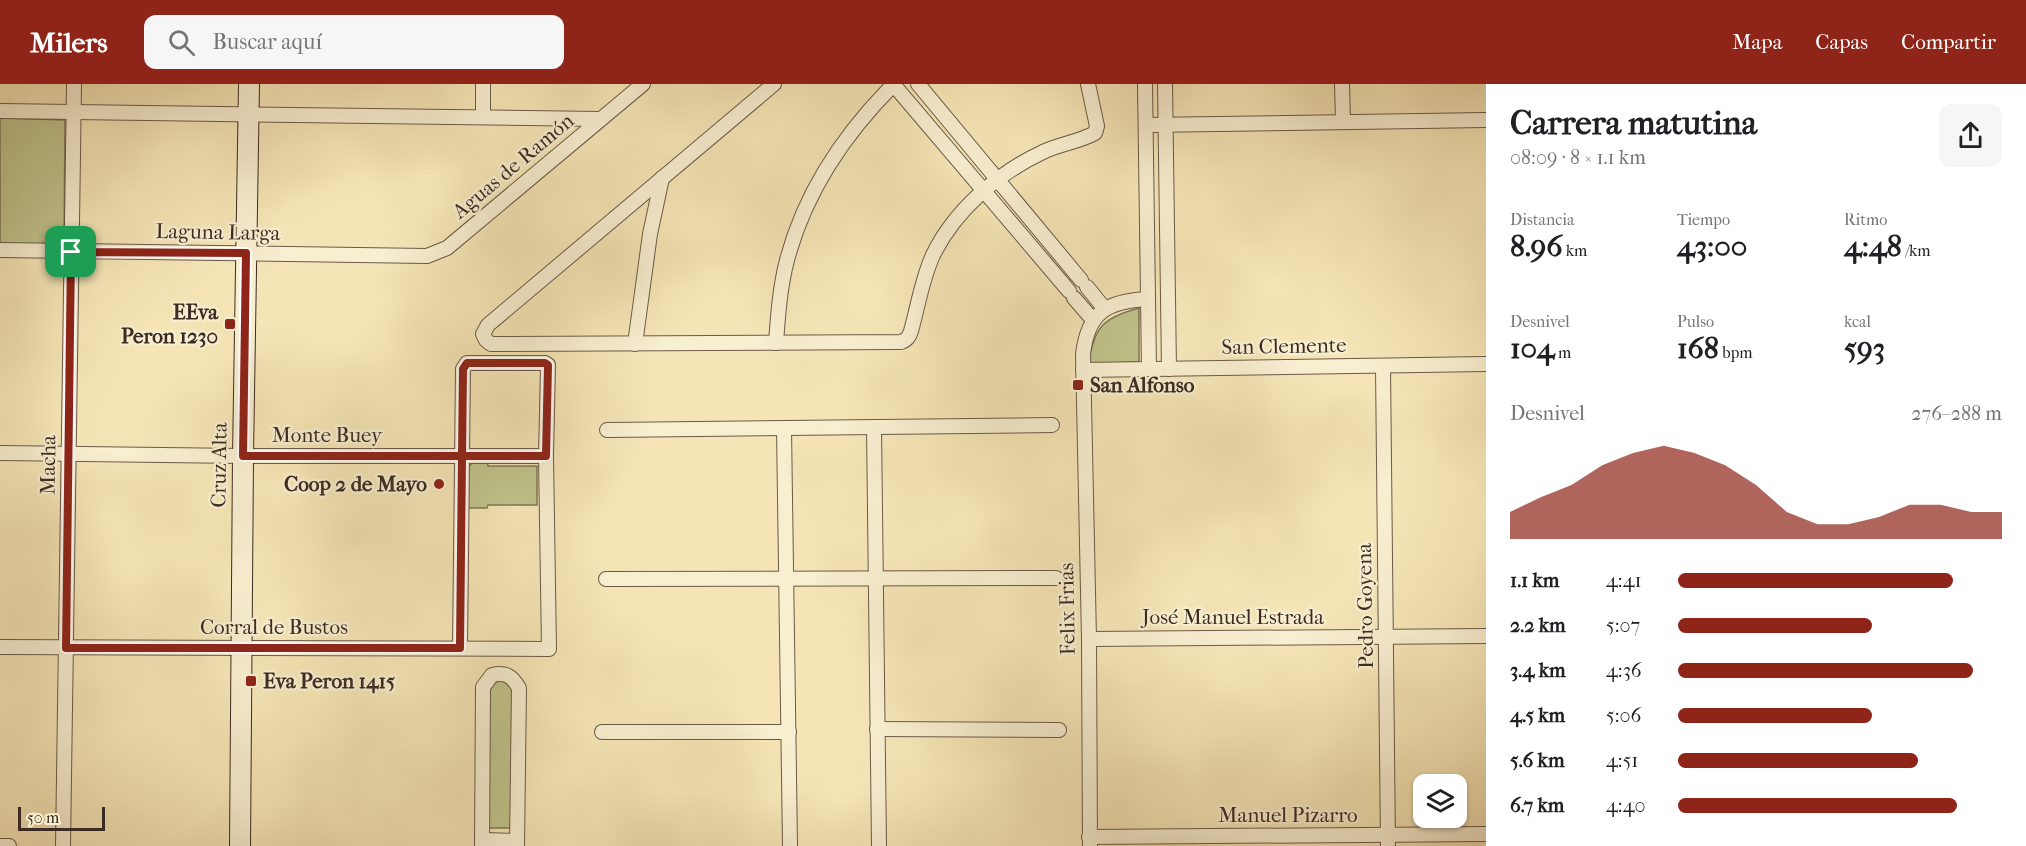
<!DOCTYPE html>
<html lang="es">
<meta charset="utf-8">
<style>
body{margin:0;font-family:"IM FELL French Canon",serif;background:#f6f6f6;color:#202124;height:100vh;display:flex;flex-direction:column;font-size:22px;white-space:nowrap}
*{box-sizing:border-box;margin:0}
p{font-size:20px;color:#757577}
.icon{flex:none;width:33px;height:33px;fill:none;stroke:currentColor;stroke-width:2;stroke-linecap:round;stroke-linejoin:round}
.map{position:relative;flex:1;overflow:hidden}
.sheet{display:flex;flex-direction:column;background:#fff;width:540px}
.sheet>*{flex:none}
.fabs{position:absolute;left:1413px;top:690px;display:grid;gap:12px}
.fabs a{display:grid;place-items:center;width:54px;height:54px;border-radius:12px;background:#fff;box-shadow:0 2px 4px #0004;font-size:30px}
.scale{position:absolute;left:18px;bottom:15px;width:87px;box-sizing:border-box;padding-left:6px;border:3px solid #3d2b23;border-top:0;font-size:16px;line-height:21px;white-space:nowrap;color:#3d2b23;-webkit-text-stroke:4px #f8eed0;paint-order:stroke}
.pin{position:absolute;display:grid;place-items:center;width:51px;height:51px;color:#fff;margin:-26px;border-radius:12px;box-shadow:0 3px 9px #0006}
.round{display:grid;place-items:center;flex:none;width:63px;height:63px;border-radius:12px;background:#f6f6f6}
.headline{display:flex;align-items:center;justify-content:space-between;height:102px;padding:0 24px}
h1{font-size:33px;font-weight:700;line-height:45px}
.metrics{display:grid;grid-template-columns:repeat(3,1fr);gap:9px;height:102px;padding:6px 24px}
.metrics div{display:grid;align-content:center}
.metrics b{font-size:30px;font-weight:700}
.metrics small{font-size:16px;font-weight:400}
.metrics p{font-size:16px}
.chart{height:168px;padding:12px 24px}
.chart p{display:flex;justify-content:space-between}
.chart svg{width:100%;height:108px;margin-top:6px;fill:#8f2418;opacity:.7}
ul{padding:0 24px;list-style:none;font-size:20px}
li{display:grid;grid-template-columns:96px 72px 1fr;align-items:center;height:45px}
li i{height:15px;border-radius:8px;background:#8f2418}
header{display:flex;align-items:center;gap:36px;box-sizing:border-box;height:84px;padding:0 30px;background:#8f2418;color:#fff}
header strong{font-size:28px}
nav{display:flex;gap:33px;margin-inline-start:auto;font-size:21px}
.search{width:420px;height:54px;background:#f6f6f6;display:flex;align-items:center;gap:15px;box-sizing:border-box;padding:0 21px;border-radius:12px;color:#757577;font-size:22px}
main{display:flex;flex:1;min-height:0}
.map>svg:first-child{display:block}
.green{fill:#c0c38b;stroke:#7e7757;stroke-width:1.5}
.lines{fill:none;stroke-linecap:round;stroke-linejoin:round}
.street-casing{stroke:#6b5a48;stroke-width:16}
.secondary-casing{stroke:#3d2b23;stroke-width:22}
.street{stroke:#f8eed0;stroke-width:14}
.secondary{stroke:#f8eed0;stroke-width:20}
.route-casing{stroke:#fff;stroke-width:12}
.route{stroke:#8f2418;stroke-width:8}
.poi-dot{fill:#8f2418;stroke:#f8eed0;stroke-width:2}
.labels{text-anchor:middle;stroke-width:4.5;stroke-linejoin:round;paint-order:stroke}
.street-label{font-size:21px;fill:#3d2b23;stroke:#f8eed0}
.poi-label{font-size:21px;font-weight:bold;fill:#3d2b23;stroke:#f8eed0;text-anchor:end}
</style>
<header>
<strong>Milers</strong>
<div class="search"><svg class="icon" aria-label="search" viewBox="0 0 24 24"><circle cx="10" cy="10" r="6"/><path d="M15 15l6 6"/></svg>Buscar aquí</div>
<nav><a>Mapa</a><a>Capas</a><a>Compartir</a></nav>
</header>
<main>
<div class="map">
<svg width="1486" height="762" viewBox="0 0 1486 762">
<rect width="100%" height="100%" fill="#f5e5b6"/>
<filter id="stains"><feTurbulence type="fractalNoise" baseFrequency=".00333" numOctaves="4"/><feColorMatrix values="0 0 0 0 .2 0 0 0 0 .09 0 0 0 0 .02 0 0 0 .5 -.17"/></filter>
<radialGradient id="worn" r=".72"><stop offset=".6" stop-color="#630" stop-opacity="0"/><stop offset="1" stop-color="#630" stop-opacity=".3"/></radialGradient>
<g class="green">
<polygon points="0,34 65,36 64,163 0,162"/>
<path d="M1139,224V278L1088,280C1095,243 1102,234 1139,224Z"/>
<polygon points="487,377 488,382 537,382 537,421 488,421 487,424 467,424 468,384 473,378"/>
<polygon points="499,596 513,599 514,744 487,744 489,610 492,602"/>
</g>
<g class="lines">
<g class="street-casing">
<g id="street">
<path d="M774,0L488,241L483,250L486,256L491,260L901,258C907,256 909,253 911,247C918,222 922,195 933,171C955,126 998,89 1043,68C1059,60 1079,58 1095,49L1097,42L1088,0"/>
<polyline points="893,0 1069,207"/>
<polyline points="918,0 1081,196"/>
<polyline points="1145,0 1149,285"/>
<polyline points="1165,0 1169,285"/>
<polyline points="1342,0 1343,37"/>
<polyline points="0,27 601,35"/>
<polyline points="483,33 483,0"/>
<polyline points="1146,41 1486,36"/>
<polyline points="0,166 427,172 447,164 643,0"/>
<polyline points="1087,203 1104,224"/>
<polyline points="1074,214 1093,236"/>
<path d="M776,259C778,231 780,203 787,176C805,108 844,50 894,0"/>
<polyline points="635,260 650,150 662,94"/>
<polyline points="1383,282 1388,762"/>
<polyline points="1083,286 1486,280"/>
<polyline points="874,343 879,762"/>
<polyline points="784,344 790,762"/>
<polyline points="607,346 1052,341"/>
<polyline points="0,369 243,372 546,372"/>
<polyline points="606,495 1056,494"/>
<polyline points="1089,555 1486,552"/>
<polyline points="0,563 549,565 546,372 548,281 545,279 467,279 463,285 460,564"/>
<polyline points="877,645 1059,646"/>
<polyline points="602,648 789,648"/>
<polyline points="1089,753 1486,750"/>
<polyline points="482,756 517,757"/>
<polyline points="0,762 9,762"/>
<polyline points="63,762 74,0"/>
<path d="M482,762L483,603L492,591C506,588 512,592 519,604L517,762"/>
<path d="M1090,762L1089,555L1083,270C1088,228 1107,217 1148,215"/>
</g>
</g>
<g class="secondary-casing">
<polyline id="secondary" points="240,762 243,372 249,0"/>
</g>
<use href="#street" class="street"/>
<use href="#secondary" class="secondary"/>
</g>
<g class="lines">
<g class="route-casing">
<polyline id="route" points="71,168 66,564 460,564 462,372 546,372 548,281 545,279 467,279 463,285 462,372 243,372 246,169 71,168"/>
</g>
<use href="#route" class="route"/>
</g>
<g class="poi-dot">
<rect x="224" y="234" width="12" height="12" rx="3"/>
<rect x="1072" y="295" width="12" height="12" rx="3"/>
<circle cx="439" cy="400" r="6"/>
<rect x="245" y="591" width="12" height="12" rx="3"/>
</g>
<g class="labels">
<g class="street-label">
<text transform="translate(513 82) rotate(-40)" y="7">Aguas de Ramón</text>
<text transform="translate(218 148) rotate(1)" y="7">Laguna Larga</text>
<text transform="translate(1284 262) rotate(-1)" y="7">San Clemente</text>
<text x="327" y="358">Monte Buey</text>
<text transform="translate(48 381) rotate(-89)" y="7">Macha</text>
<text transform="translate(219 381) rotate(-89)" y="7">Cruz Alta</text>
<text transform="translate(1365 522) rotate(-91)" y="7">Pedro Goyena</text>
<text transform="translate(1067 525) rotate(-91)" y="7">Felix Frias</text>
<text x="1233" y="540">José Manuel Estrada</text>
<text x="274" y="550">Corral de Bustos</text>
<text x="1288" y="738">Manuel Pizarro</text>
</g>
<g class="poi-label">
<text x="218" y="235">EEva<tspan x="218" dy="24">Peron 1230</tspan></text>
<text x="1090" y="308" text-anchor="start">San Alfonso</text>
<text x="427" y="407">Coop 2 de Mayo</text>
<text x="263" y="604" text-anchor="start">Eva Peron 1415</text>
</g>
</g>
<rect width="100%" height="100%" filter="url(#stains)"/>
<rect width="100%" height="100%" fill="url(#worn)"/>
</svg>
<div class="fabs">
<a><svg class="icon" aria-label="layers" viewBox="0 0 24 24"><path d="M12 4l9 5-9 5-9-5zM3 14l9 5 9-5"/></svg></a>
</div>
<div class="scale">50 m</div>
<div class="pin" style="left:71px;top:168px;background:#1e9e55"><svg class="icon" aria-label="arrive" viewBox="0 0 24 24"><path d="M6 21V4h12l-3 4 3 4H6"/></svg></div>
</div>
<section class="sheet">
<div class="headline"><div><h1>Carrera matutina</h1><p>08:09 · 8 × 1.1 km</p></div><a class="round"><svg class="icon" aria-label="share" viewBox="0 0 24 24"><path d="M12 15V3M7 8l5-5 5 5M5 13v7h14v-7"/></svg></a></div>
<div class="metrics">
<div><p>Distancia</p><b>8.96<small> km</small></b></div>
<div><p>Tiempo</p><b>43:00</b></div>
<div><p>Ritmo</p><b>4:48<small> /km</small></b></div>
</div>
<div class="metrics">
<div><p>Desnivel</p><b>104<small> m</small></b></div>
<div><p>Pulso</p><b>168<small> bpm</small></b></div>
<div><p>kcal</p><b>593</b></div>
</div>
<div class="chart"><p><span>Desnivel</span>276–288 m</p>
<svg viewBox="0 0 160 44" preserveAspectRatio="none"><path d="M0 44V33L10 27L20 22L30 14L40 9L50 6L60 9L70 14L80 22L90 33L100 38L110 38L120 35L130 30L140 30L150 33L160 33V44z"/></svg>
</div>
<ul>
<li><b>1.1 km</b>4:41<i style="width:85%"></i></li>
<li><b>2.2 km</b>5:07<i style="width:60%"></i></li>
<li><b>3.4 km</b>4:36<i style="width:91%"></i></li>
<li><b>4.5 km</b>5:06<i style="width:60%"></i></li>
<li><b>5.6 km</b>4:51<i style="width:74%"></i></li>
<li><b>6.7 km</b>4:40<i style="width:86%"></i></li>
</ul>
</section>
</main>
